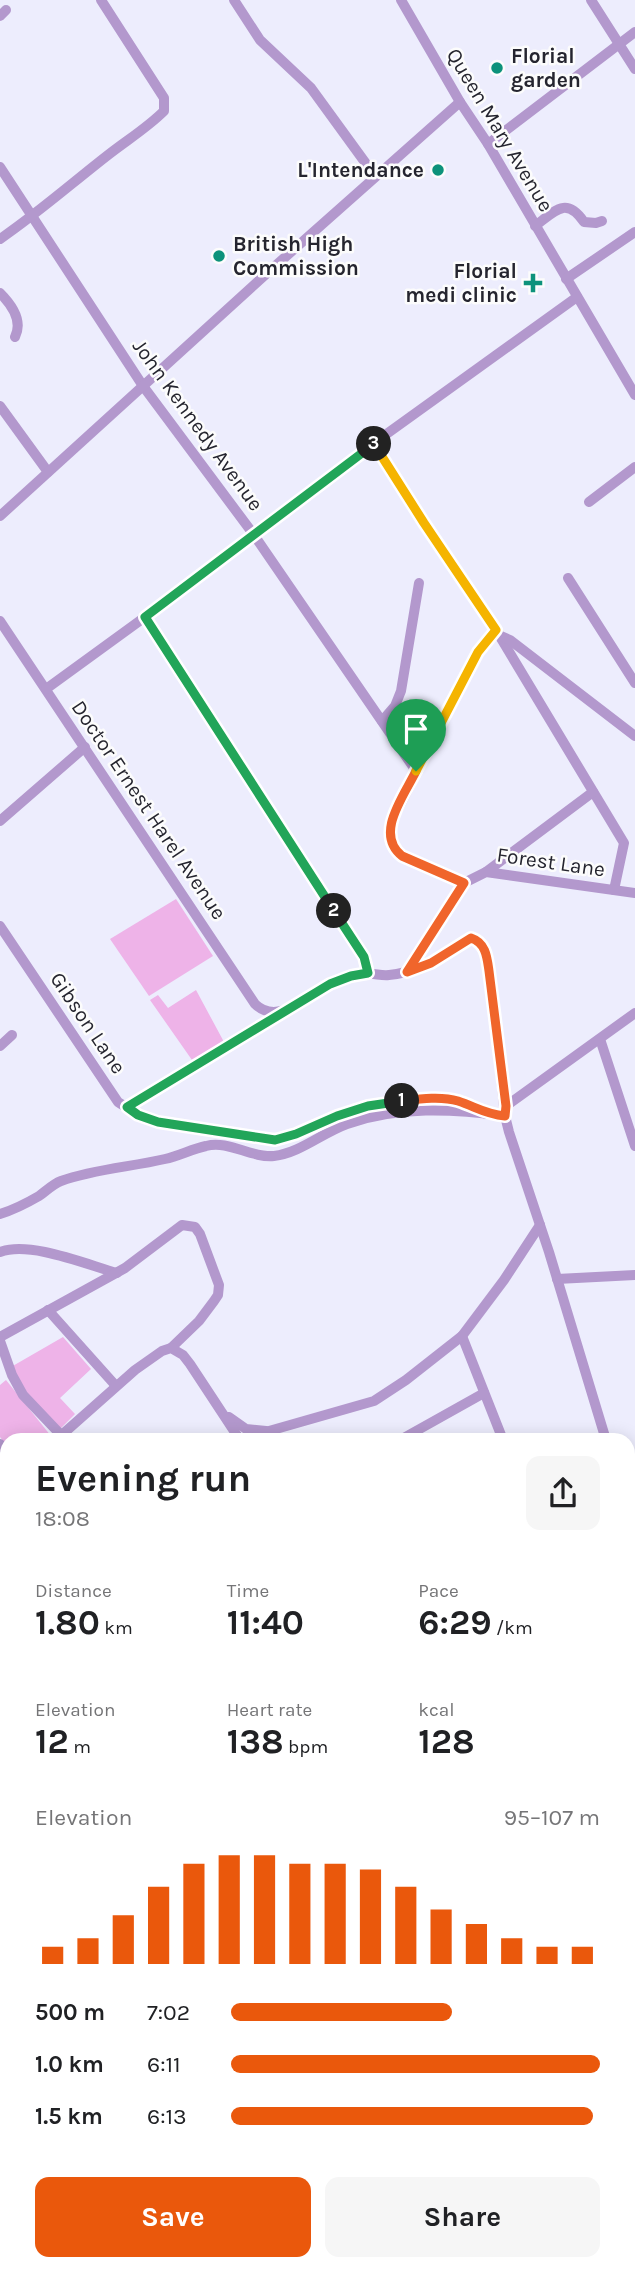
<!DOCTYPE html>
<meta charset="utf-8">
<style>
body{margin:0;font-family:Karla,sans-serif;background:#f6f6f6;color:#202124;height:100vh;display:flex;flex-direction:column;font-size:26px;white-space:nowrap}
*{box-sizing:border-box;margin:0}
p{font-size:23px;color:#757577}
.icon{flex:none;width:38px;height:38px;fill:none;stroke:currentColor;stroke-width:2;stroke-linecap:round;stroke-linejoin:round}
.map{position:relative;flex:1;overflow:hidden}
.drawer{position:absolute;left:0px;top:1433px;width:635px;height:838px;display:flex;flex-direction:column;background:#fff;border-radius:21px 21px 0 0;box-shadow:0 4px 18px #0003}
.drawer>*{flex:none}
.pin{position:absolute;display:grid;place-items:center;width:60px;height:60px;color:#fff;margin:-72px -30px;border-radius:50% 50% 50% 0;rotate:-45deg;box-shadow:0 0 7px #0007}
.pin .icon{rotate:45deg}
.km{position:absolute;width:35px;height:35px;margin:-18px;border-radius:50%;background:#222;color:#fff;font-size:19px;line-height:35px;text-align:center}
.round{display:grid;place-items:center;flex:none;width:74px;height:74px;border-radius:14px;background:#f6f6f6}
.summary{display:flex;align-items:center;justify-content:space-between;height:119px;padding:0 35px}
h1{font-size:38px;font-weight:700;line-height:52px}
.figures{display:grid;grid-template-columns:repeat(3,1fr);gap:10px;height:119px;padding:7px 35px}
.figures div{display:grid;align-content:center}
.figures b{font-size:35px;font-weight:700}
.figures small{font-size:19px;font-weight:400}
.figures p{font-size:19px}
.chart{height:196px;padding:14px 35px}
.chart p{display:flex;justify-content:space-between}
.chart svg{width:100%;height:126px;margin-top:7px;stroke:#ea580c;stroke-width:6}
.cta{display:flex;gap:14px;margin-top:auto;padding:14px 35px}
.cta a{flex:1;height:80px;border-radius:14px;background:#ea580c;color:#fff;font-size:28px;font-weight:700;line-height:80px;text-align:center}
.cta a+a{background:#f6f6f6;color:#202124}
ul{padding:0 35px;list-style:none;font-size:23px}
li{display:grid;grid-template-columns:112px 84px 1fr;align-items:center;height:52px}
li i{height:18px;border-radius:9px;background:#ea580c}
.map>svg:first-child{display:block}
.green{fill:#eeb3e8}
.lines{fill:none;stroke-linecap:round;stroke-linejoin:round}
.stream{stroke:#4da2dd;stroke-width:2.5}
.minor{stroke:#b398cd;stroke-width:10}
.major{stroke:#814bab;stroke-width:12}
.split-1-casing{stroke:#fff;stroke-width:14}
.split-2-casing{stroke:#fff;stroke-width:14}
.split-3-casing{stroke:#fff;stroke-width:14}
.split-4-casing{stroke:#fff;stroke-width:14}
.split-1{stroke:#f0652b;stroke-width:9}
.split-2{stroke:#22a559;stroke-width:9}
.split-3{stroke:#22a559;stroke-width:9}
.split-4{stroke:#f5b400;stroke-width:9}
.poi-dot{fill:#0d927b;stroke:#fcfcfc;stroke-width:2.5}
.labels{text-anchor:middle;stroke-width:5;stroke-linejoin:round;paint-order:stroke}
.poi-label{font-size:21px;font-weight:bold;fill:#25252f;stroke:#fcfcfc;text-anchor:start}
.street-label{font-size:21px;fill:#25252f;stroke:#fcfcfc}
</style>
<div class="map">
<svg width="635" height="2270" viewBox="0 0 635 2270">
<rect width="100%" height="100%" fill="#ededfd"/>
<g class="green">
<polygon points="176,899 213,956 149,996 110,939"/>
<polygon points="196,990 224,1042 192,1060 150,1000 158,995 168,1008"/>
<polygon points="63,1337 91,1369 60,1398 75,1414 60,1429 23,1390 11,1367"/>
<polygon points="6,1380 51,1436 48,1440 7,1440 7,1446 0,1437 0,1385"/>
<polygon points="119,2265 211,2265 213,2270 113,2270"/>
</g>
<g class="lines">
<g class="stream">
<polyline points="628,1608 635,1602"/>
<polyline points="628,1685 635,1685"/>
<polyline points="200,2270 201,2264"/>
</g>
<g class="minor">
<polyline points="234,0 260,40 311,88 375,176"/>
<polyline points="401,0 460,102 488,144 635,395"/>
<polyline points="591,0 635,69"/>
<polyline points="0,16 6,10"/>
<polyline points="488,144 635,32"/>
<polyline points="0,167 143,386 254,535 416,771"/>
<path d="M535,226C555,211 566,196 584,222L596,223L602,221"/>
<path d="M0,239C38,213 72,183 108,155C127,140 147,128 164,111V98L101,0"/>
<polyline points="566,279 635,232"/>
<path d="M0,293C12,305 23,321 15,337"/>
<polyline points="0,406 48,472"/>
<polyline points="374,443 424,522 496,630 624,843 614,890"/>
<polyline points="589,502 635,467"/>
<polyline points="0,516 265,275 460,102"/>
<polyline points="568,578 635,683"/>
<polyline points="145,617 364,957 368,973"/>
<path d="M0,621L255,1004C279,1027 307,994 331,983C342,978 355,974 367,974C374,973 381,976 389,975C403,974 417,969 430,964C445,957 456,944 471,938L483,946L490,971L505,1116L509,1132L549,1252L606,1440"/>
<polyline points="501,636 510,640 635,736"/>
<polyline points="46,689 145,617 374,443 577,297"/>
<polyline points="382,721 395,706 401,691 419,583"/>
<polyline points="0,821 85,747"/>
<polyline points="486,872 593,792"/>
<polyline points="464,883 486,872 635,893"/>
<polyline points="0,926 118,1102 138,1115 157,1122 275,1140 296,1134 337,1116 368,1106 419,1098 456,1100 486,1114"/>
<path d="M409,971L464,883L402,856C390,846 388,838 391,823L478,652L496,630"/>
<polyline points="600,1039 635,1146"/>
<polyline points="0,1046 12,1035"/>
<polyline points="506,1106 635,1013"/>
<polyline points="127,1107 282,1012"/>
<path d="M0,1214C13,1210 27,1203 39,1196C46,1191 53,1184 61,1181C94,1169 131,1167 165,1159C179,1156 192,1149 206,1146C229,1140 250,1158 274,1156C300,1153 322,1133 347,1124C398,1106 453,1109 505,1116"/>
<path d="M0,1252C30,1241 85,1264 117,1273"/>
<polyline points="557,1279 635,1275"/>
<polyline points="48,1310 116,1386"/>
<polyline points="462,1336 503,1440"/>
<polyline points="0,1337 125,1268 182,1225 195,1227 200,1234 219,1285 218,1295 214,1301 199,1321 171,1348"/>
<polyline points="0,1341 12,1375 23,1395 61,1435"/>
<polyline points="229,1417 246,1429 266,1431"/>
<polyline points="56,1440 135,1370 162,1351 171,1348 183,1355 190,1364 240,1440"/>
<polyline points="250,1440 254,1437 269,1431 374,1401 406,1380 462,1336 504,1280 540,1225"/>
<polyline points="400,1440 484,1393"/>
<polyline points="0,1444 7,1452"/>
<polyline points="0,1504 7,1495"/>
<polyline points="628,1512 635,1533"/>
<polyline points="628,1647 635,1644"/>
<polyline points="628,1658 635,1660"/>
<polyline points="0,1663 7,1661"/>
<polyline points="0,1721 7,1715"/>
<polyline points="628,2041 635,2040"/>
<polyline points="0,2054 7,2048"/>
<polyline points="0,2229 7,2238"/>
<polyline points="28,2264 32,2270"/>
<polyline points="324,2264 325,2270"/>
<polyline points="515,2264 517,2270"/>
</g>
<g class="major">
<polyline points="0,2058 7,2062"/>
<polyline points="609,2264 615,2270"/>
</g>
</g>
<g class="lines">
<g class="split-1-casing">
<path id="split-1" d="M402,1101C419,1099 441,1096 458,1101C476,1107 485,1114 505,1116L506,1106L489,971C487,957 486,943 471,938L431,963L407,972L464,883L402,856C374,834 404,796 416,771"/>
</g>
<g class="split-2-casing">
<polyline id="split-2" points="334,911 364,957 368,973 351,976 330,984 127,1107 138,1115 158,1122 275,1140 296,1134 337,1116 368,1106 402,1101"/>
</g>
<g class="split-3-casing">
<polyline id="split-3" points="334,911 145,617 374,444"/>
</g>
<g class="split-4-casing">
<polyline id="split-4" points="374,444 424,523 496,630 478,652 416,771"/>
</g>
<use href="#split-1" class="split-1"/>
<use href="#split-2" class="split-2"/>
<use href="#split-3" class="split-3"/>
<use href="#split-4" class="split-4"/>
</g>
<g class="poi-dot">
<circle cx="497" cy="68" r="7"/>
<circle cx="438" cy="170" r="7"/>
<circle cx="219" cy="256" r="7"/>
<path d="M529.5 272.5h7v7h7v7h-7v7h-7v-7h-7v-7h7z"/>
</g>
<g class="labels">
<g class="poi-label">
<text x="511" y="63">Florial<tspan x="511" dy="24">garden</tspan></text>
<text x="424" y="177" text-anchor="end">L'Intendance</text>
<text x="233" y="251">British High<tspan x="233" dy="24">Commission</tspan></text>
<text x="517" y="278" text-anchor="end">Florial<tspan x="517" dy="24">medi clinic</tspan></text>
</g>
<g class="street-label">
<text transform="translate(500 130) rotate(59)" y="7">Queen Mary Avenue</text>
<text transform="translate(198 425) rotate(54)" y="7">John Kennedy Avenue</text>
<text transform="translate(149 810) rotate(56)" y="7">Doctor Ernest Harel Avenue</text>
<text transform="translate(551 862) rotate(8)" y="7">Forest Lane</text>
<text transform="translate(88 1023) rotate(56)" y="7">Gibson Lane</text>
</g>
</g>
</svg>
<div class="pin" style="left:416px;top:771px;background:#1e9e55"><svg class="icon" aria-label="arrive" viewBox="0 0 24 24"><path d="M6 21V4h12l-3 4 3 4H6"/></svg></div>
<b class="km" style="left:402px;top:1101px">1</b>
<b class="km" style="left:334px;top:911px">2</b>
<b class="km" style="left:374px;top:444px">3</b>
<section class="drawer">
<div class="summary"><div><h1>Evening run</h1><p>18:08</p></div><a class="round"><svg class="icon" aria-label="share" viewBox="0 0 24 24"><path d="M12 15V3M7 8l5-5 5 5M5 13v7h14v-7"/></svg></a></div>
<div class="figures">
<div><p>Distance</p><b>1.80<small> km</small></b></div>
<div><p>Time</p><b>11:40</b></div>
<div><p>Pace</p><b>6:29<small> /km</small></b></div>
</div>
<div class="figures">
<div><p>Elevation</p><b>12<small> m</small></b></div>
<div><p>Heart rate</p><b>138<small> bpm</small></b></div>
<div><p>kcal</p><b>128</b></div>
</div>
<div class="chart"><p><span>Elevation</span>95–107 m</p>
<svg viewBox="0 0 160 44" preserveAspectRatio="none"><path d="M5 44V38M15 44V35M25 44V27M35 44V17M45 44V9M55 44V6M65 44V6M75 44V9M85 44V9M95 44V11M105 44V17M115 44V25M125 44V30M135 44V35M145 44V38M155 44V38"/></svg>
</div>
<ul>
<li><b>500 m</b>7:02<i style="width:60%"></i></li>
<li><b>1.0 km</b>6:11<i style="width:100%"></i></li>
<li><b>1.5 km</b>6:13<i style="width:98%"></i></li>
</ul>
<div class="cta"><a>Save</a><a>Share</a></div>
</section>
</div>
